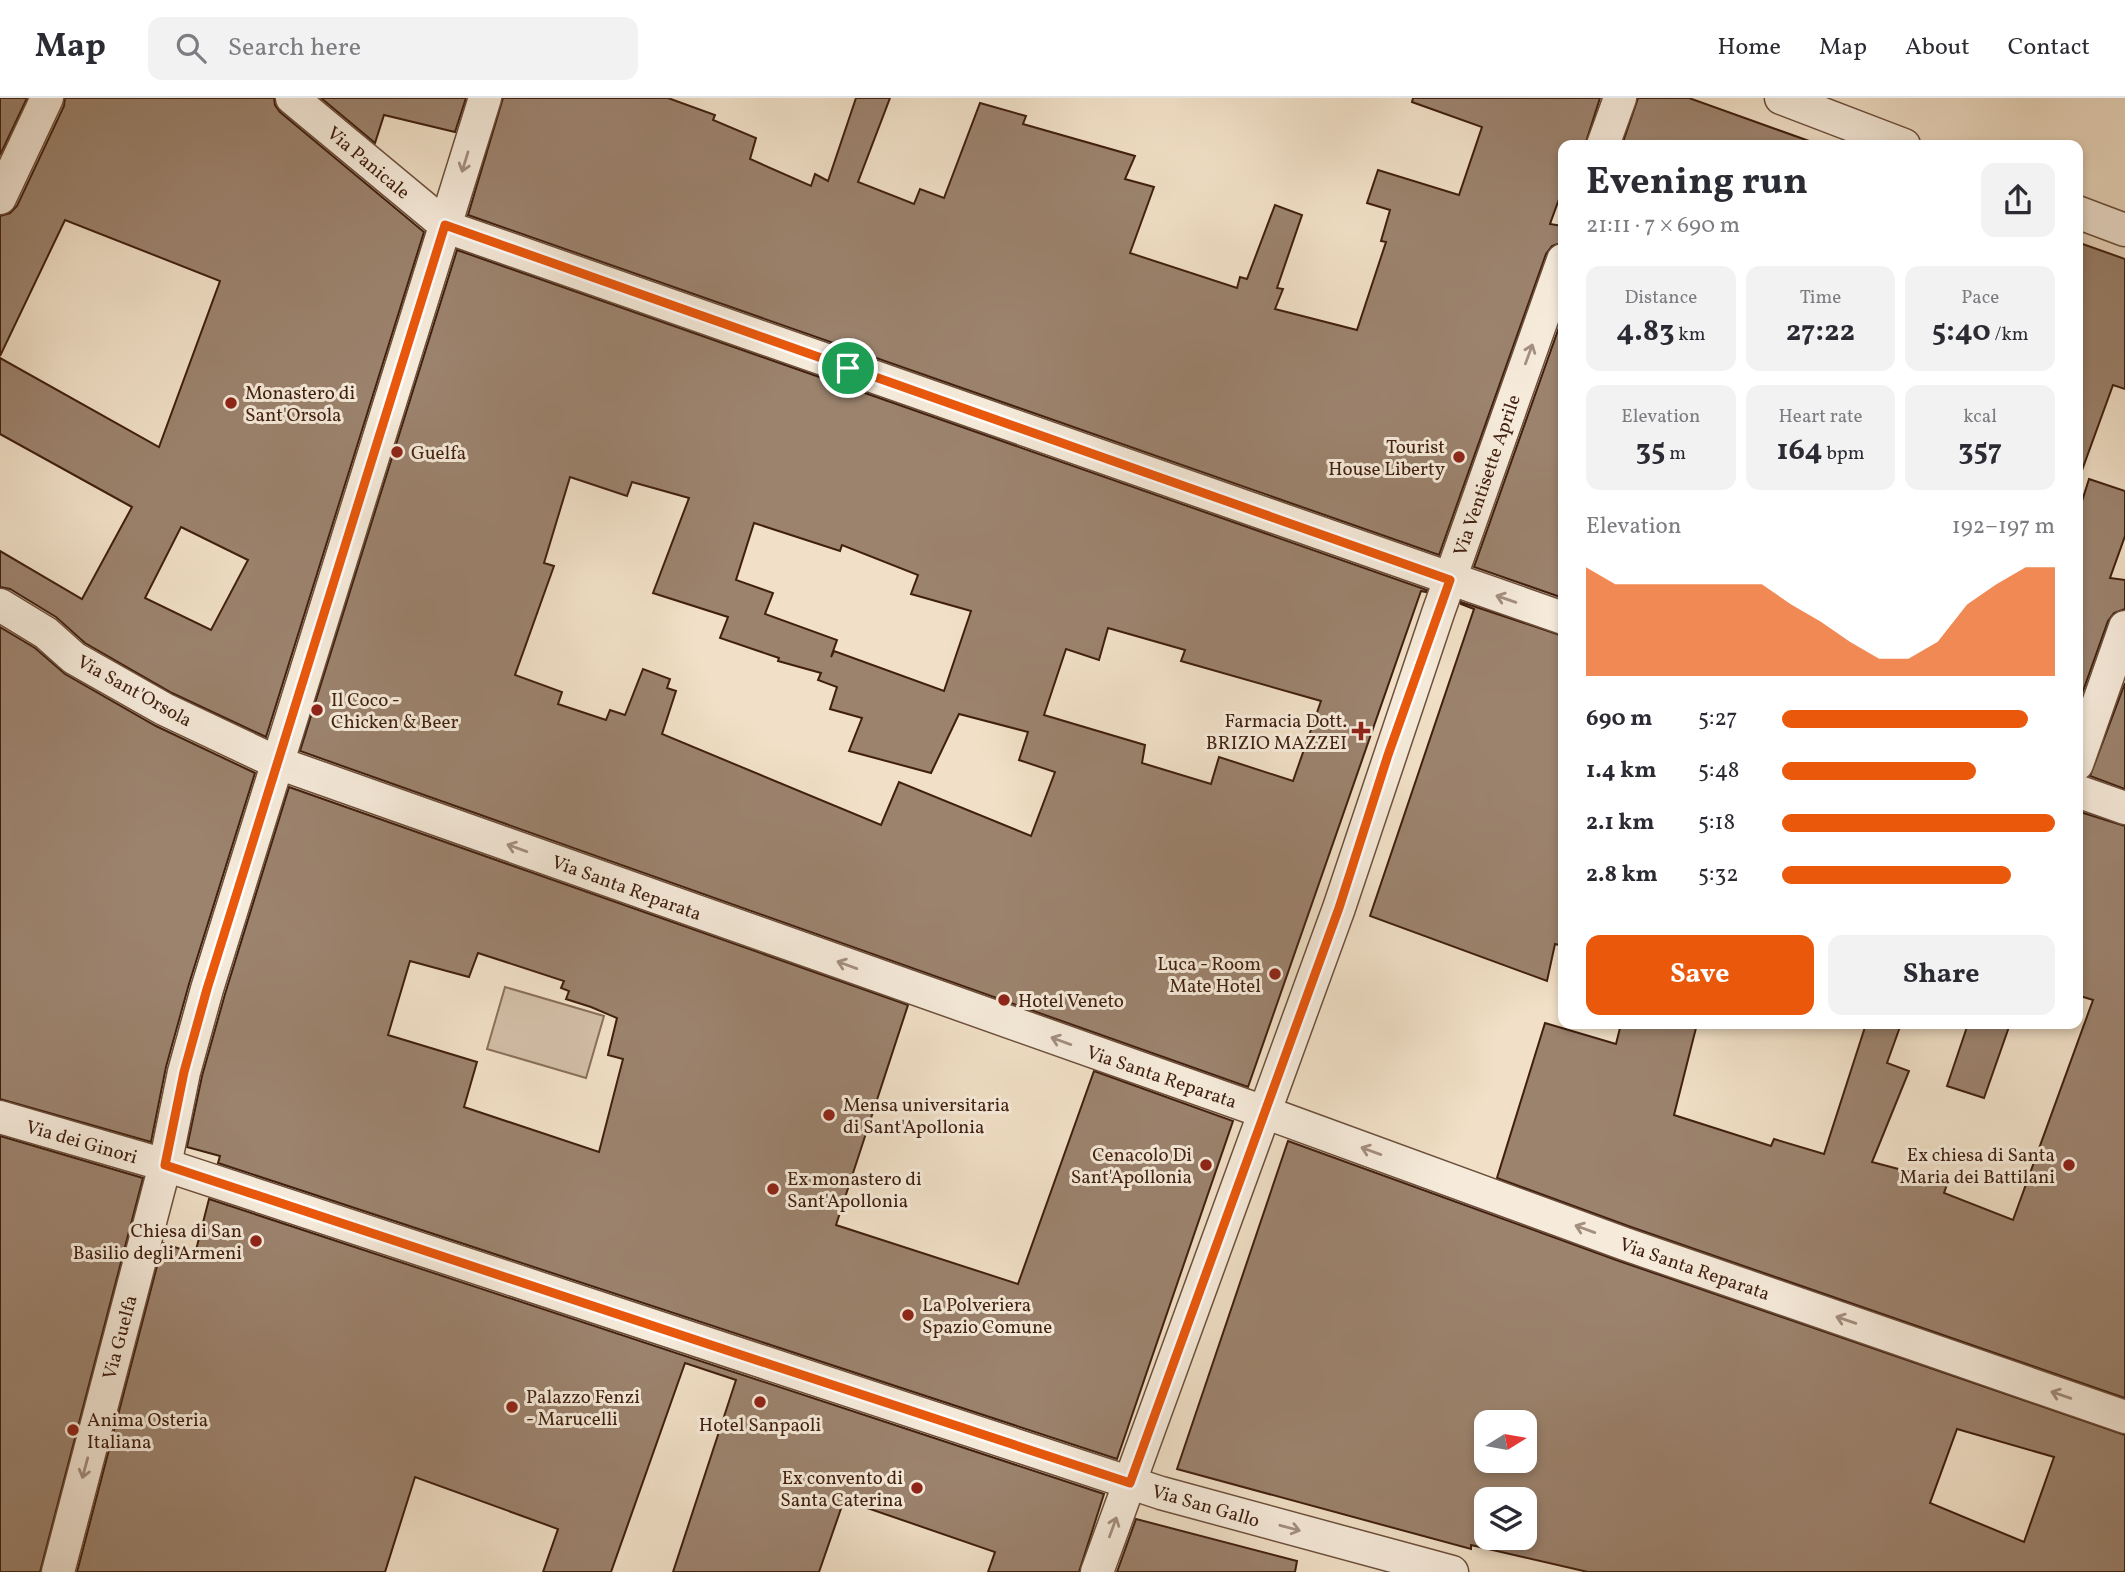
<!DOCTYPE html>
<meta charset="utf-8">
<style>
body{margin:0;font-family:Vollkorn,serif;background:#f2f2f3;color:#2b2b33;height:100vh;display:flex;flex-direction:column;font-size:26px;white-space:nowrap}
*{box-sizing:border-box;margin:0}
p{font-size:23px;color:#7c7c81}
.icon{flex:none;width:38px;height:38px;fill:none;stroke:currentColor;stroke-width:2;stroke-linecap:round;stroke-linejoin:round}
.map{position:relative;flex:1;overflow:hidden}
.panel{position:absolute;left:1558px;top:42px;width:525px;height:889px;display:flex;flex-direction:column;background:#fff;border-radius:14px;box-shadow:0 4px 10px #0003}
.panel>*{flex:none}
.needle{width:46px;rotate:79deg}
.tools{position:absolute;left:1474px;top:1312px;display:grid;gap:14px}
.tools a{display:grid;place-items:center;width:63px;height:63px;border-radius:14px;background:#fff;box-shadow:0 4px 10px #0003;font-size:35px}
.pin{position:absolute;display:grid;place-items:center;width:60px;height:60px;color:#fff;margin:-30px;border:4px solid #fff;border-radius:50%;box-shadow:0 2px 7px #0007}
.round{display:grid;place-items:center;flex:none;width:74px;height:74px;border-radius:14px;background:#f2f2f3}
.summary{display:flex;align-items:center;justify-content:space-between;height:119px;padding:0 28px}
h1{font-size:38px;font-weight:700;line-height:52px}
.metrics{display:grid;grid-template-columns:repeat(3,1fr);gap:10px;height:119px;padding:7px 28px}
.metrics div{display:grid;align-content:center;border-radius:14px;background:#f2f2f3;text-align:center}
.metrics b{font-size:30px;font-weight:700}
.metrics small{font-size:19px;font-weight:400}
.metrics p{font-size:19px}
.chart{height:196px;padding:14px 28px}
.chart p{display:flex;justify-content:space-between}
.chart svg{width:100%;height:126px;margin-top:7px;fill:#ea580c;opacity:.7}
.button{display:flex;gap:14px;margin-top:auto;padding:14px 28px}
.button a{flex:1;height:80px;border-radius:14px;background:#ea580c;color:#fff;font-size:28px;font-weight:700;line-height:80px;text-align:center}
.button a+a{background:#f2f2f3;color:#2b2b33}
ul{padding:0 28px;list-style:none;font-size:23px}
li{display:grid;grid-template-columns:112px 84px 1fr;align-items:center;height:52px}
li i{height:18px;border-radius:9px;background:#ea580c}
header{display:flex;align-items:center;gap:42px;box-sizing:border-box;height:98px;padding:0 35px;background:#fff;border-bottom:2px solid #e1e1e2}
header strong{font-size:33px}
nav{display:flex;gap:38px;margin-inline-start:auto;font-size:24px}
.search{width:490px;height:63px;background:#f2f2f3;display:flex;align-items:center;gap:18px;box-sizing:border-box;padding:0 24px;border-radius:14px;color:#7c7c81;font-size:26px}
.map>svg:first-child{display:block}
.green{fill:#d3bfa8;stroke:#8a6f5b;stroke-width:2}
.building{fill:#9c836e;stroke:#401f0e;stroke-width:2;fill-rule:evenodd}
.lines{fill:none;stroke-linecap:round;stroke-linejoin:round}
.street-casing{stroke:#6c4f3c;stroke-width:35}
.street{stroke:#f6ebdb;stroke-width:32}
.oneway{stroke:#a48f7f}
.route-casing{stroke:#fff;stroke-width:14}
.route{stroke:#ea580c;stroke-width:9}
.poi-dot{fill:#8f2418;stroke:#f6ebdb;stroke-width:2.5}
.labels{text-anchor:middle;stroke-width:6;stroke-linejoin:round;paint-order:stroke}
.street-label{font-size:19px;fill:#401f0e;stroke:#f6ebdb}
.poi-label{font-size:19px;fill:#401f0e;stroke:#f6ebdb;text-anchor:start}
</style>
<header>
<strong>Map</strong>
<div class="search"><svg class="icon" aria-label="search" viewBox="0 0 24 24"><circle cx="10" cy="10" r="6"/><path d="M15 15l6 6"/></svg>Search here</div>
<nav><a>Home</a><a>Map</a><a>About</a><a>Contact</a></nav>
</header>
<div class="map">
<svg width="2125" height="1474" viewBox="0 0 2125 1474">
<rect width="100%" height="100%" fill="#f1e0c7"/>
<filter id="stains"><feTurbulence type="fractalNoise" baseFrequency=".00286" numOctaves="4"/><feColorMatrix values="0 0 0 0 .2 0 0 0 0 .09 0 0 0 0 .02 0 0 0 .5 -.17"/></filter>
<radialGradient id="worn" r=".72"><stop offset=".6" stop-color="#630" stop-opacity="0"/><stop offset="1" stop-color="#630" stop-opacity=".3"/></radialGradient>
<polygon class="green" points="505,889 604,918 586,980 487,951"/>
<g class="building">
<polygon points="0,0 27,0 0,57"/>
<path d="M65,0H274L275,7L280,14L424,134L266,639L172,595L85,545L56,519L10,491L0,489V453L82,501L132,409L0,336V260L159,349L220,183L65,122L0,258V118L10,115L17,108L64,8ZM181,429L248,462L211,532L145,500Z"/>
<polygon points="321,0 466,0 455,34 384,17 375,45"/>
<polygon points="503,0 668,0 715,17 713,22 756,40 750,61 811,88 815,76 828,83 856,0 890,0 858,84 914,106 920,91 944,100 980,5 1026,18 1023,26 1135,58 1125,81 1154,89 1130,155 1237,190 1240,179 1247,181 1275,107 1302,117 1277,190 1283,191 1275,211 1357,232 1386,144 1381,143 1390,112 1367,105 1378,72 1459,97 1482,29 1412,4 1413,0 1600,0 1585,47 1563,47 1563,90 1550,126 1563,128 1563,144 1552,148 1546,156 1439,457 468,117"/>
<polygon points="1638,0 1689,0 1809,43 1808,47 1622,47"/>
<polygon points="2077,144 2125,161 2125,291 2113,287 2081,375 2077,375"/>
<path d="M457,152L1427,492L1426,494L1421,493L1248,989L300,653ZM570,379L627,398L632,384L689,400L653,495L728,519L720,540L779,560L778,563L821,575L818,582L837,589L830,611L862,620L849,653L931,675L959,616L1028,634L1019,662L1055,674L1031,738L899,684L881,727L662,636L676,593L667,590L670,581L643,571L625,617L610,612L606,622L558,606L562,594L515,577L554,468L544,465ZM754,425L840,453L842,447L918,477L911,496L971,513L944,593L834,553L831,559L837,542L765,516L773,495L736,482ZM1108,530L1185,552L1181,563L1321,603L1293,683L1219,659L1211,686L1142,665L1145,647L1044,617L1066,551L1099,562Z"/>
<polygon points="1563,218 1563,500 1474,469"/>
<polygon points="2089,381 2125,393 2125,438 2110,480 2125,482 2125,511 2114,515 2108,523 2077,610 2077,419"/>
<polygon points="1461,504 1563,538 1563,848 1555,846 1547,883 1370,818 1474,511 1461,506"/>
<polygon points="0,529 35,550 65,576 156,628 255,675 189,886 166,969 151,1044 0,1001"/>
<polygon points="2125,585 2125,691 2090,678"/>
<path d="M289,689L908,907L836,1127L1018,1186L1094,973L1233,1023L1117,1361L218,1065L220,1058L187,1049L202,978L225,896ZM478,855L564,883L561,890L569,893L566,901L591,909L617,920L608,957L623,961L599,1054L464,1009L477,964L388,937L410,863L469,879Z"/>
<polygon points="2077,713 2125,728 2125,1300 1631,1129 1497,1080 1545,925 1616,946 1621,926 1697,926 1674,1017 1771,1048 1774,1041 1824,1056 1866,926 1901,926 1887,965 1909,973 1872,1064 1948,1084 1944,1095 2013,1122 2093,902 2077,897"/>
<polygon points="1968,926 2010,926 1984,1000 1947,988"/>
<polygon points="0,1038 143,1080 40,1474 0,1474"/>
<path d="M1288,1043L1619,1163L2125,1337V1474H1588L1471,1447V1451L1177,1371ZM1486,1325H1524V1363H1486ZM1957,1331L2054,1359L2024,1444L1930,1405ZM1486,1402H1524V1440H1486Z"/>
<polygon points="209,1101 1104,1396 1079,1474 988,1474 995,1454 844,1402 819,1474 673,1474 736,1282 685,1265 611,1474 543,1474 558,1431 415,1379 385,1474 77,1474 163,1145 195,1156"/>
<polygon points="1136,1421 1297,1463 1295,1474 1117,1474"/>
</g>
<g class="lines">
<g class="street-casing">
<g id="street">
<polyline points="292,0 445,127 455,132 1563,520"/>
<polyline points="1781,0 1904,47"/>
<polyline points="1603,47 1620,0"/>
<polyline points="0,100 47,0"/>
<polyline points="2077,114 2125,132"/>
<polyline points="0,507 46,535 74,560 164,611 278,665 1264,1014 1625,1146 2125,1319"/>
<polyline points="2077,666 2125,529"/>
<polyline points="2077,693 2125,710"/>
<polyline points="0,1019 165,1067 1161,1395 1452,1474"/>
<polyline points="58,1474 165,1067 184,974 207,891 485,0"/>
<polyline points="1097,1474 1339,810 1438,515 1563,162"/>
</g>
</g>
<use href="#street" class="street"/>
</g>
<defs><path id="oneway-shaft" d="M-6 0H5M1.5-3L5.5 0L1.5 3" fill="none" stroke-width="1.6" stroke-linecap="round" stroke-linejoin="round" transform="scale(1.75)"/></defs>
<g class="oneway">
<use href="#oneway-shaft" transform="translate(465 64) rotate(107)"/>
<use href="#oneway-shaft" transform="translate(1529 256) rotate(-70)"/>
<use href="#oneway-shaft" transform="translate(1506 501) rotate(-161)"/>
<use href="#oneway-shaft" transform="translate(517 750) rotate(-160)"/>
<use href="#oneway-shaft" transform="translate(847 867) rotate(-160)"/>
<use href="#oneway-shaft" transform="translate(1061 943) rotate(-160)"/>
<use href="#oneway-shaft" transform="translate(1371 1053) rotate(-160)"/>
<use href="#oneway-shaft" transform="translate(1585 1131) rotate(-160)"/>
<use href="#oneway-shaft" transform="translate(1846 1222) rotate(-161)"/>
<use href="#oneway-shaft" transform="translate(2061 1297) rotate(-161)"/>
<use href="#oneway-shaft" transform="translate(85 1370) rotate(105)"/>
<use href="#oneway-shaft" transform="translate(1113 1429) rotate(-70)"/>
<use href="#oneway-shaft" transform="translate(1290 1430) rotate(15)"/>
</g>
<g class="lines">
<g class="route-casing">
<polygon id="route" points="445,127 1450,482 1388,657 1339,810 1130,1385 165,1067 184,974 207,891"/>
</g>
<use href="#route" class="route"/>
</g>
<g class="poi-dot">
<circle cx="231" cy="305" r="7"/>
<circle cx="397" cy="354" r="7"/>
<circle cx="1459" cy="359" r="7"/>
<circle cx="317" cy="612" r="7"/>
<path d="M1357.5 622.5h7v7h7v7h-7v7h-7v-7h-7v-7h7z"/>
<circle cx="1275" cy="876" r="7"/>
<circle cx="1004" cy="902" r="7"/>
<circle cx="829" cy="1017" r="7"/>
<circle cx="1206" cy="1067" r="7"/>
<circle cx="2069" cy="1067" r="7"/>
<circle cx="773" cy="1091" r="7"/>
<circle cx="256" cy="1143" r="7"/>
<circle cx="908" cy="1217" r="7"/>
<circle cx="760" cy="1304" r="7"/>
<circle cx="512" cy="1309" r="7"/>
<circle cx="73" cy="1332" r="7"/>
<circle cx="917" cy="1390" r="7"/>
</g>
<g class="labels">
<g class="street-label">
<text transform="translate(369 64) rotate(40)" y="7">Via Panicale</text>
<text transform="translate(1486 377) rotate(-71)" y="7">Via Ventisette Aprile</text>
<text transform="translate(135 592) rotate(29)" y="7">Via Sant'Orsola</text>
<text transform="translate(627 789) rotate(20)" y="7">Via Santa Reparata</text>
<text transform="translate(1162 978) rotate(19)" y="7">Via Santa Reparata</text>
<text transform="translate(82 1043) rotate(16)" y="7">Via dei Ginori</text>
<text transform="translate(1695 1170) rotate(19)" y="7">Via Santa Reparata</text>
<text transform="translate(119 1239) rotate(-75)" y="7">Via Guelfa</text>
<text transform="translate(1206 1407) rotate(16)" y="7">Via San Gallo</text>
</g>
<g class="poi-label">
<text x="245" y="301">Monastero di<tspan x="245" dy="22">Sant'Orsola</tspan></text>
<text x="1445" y="355" text-anchor="end">Tourist<tspan x="1445" dy="22">House Liberty</tspan></text>
<text x="411" y="361">Guelfa</text>
<text x="331" y="608">Il Coco -<tspan x="331" dy="22">Chicken &amp; Beer</tspan></text>
<text x="1347" y="629" text-anchor="end">Farmacia Dott.<tspan x="1347" dy="22">BRIZIO MAZZEI</tspan></text>
<text x="1261" y="872" text-anchor="end">Luca - Room<tspan x="1261" dy="22">Mate Hotel</tspan></text>
<text x="1018" y="909">Hotel Veneto</text>
<text x="843" y="1013">Mensa universitaria<tspan x="843" dy="22">di Sant'Apollonia</tspan></text>
<text x="1192" y="1063" text-anchor="end">Cenacolo Di<tspan x="1192" dy="22">Sant'Apollonia</tspan></text>
<text x="2055" y="1063" text-anchor="end">Ex chiesa di Santa<tspan x="2055" dy="22">Maria dei Battilani</tspan></text>
<text x="787" y="1087">Ex monastero di<tspan x="787" dy="22">Sant'Apollonia</tspan></text>
<text x="242" y="1139" text-anchor="end">Chiesa di San<tspan x="242" dy="22">Basilio degli Armeni</tspan></text>
<text x="922" y="1213">La Polveriera<tspan x="922" dy="22">Spazio Comune</tspan></text>
<text x="526" y="1305">Palazzo Fenzi<tspan x="526" dy="22">- Marucelli</tspan></text>
<text x="87" y="1328">Anima Osteria<tspan x="87" dy="22">Italiana</tspan></text>
<text x="760" y="1333" text-anchor="middle">Hotel Sanpaoli</text>
<text x="903" y="1386" text-anchor="end">Ex convento di<tspan x="903" dy="22">Santa Caterina</tspan></text>
</g>
</g>
<rect width="100%" height="100%" filter="url(#stains)"/>
<rect width="100%" height="100%" fill="url(#worn)"/>
</svg>
<div class="tools">
<a><svg class="needle" viewBox="-14 -14 28 28"><path d="M0-13l5 13h-10z" fill="#e53935"/><path d="M0 13l5-13h-10z" fill="#7c7c81"/></svg></a>
<a><svg class="icon" aria-label="layers" viewBox="0 0 24 24"><path d="M12 4l9 5-9 5-9-5zM3 14l9 5 9-5"/></svg></a>
</div>
<div class="pin" style="left:848px;top:270px;background:#1e9e55"><svg class="icon" aria-label="arrive" viewBox="0 0 24 24"><path d="M6 21V4h12l-3 4 3 4H6"/></svg></div>
<section class="panel">
<div class="summary"><div><h1>Evening run</h1><p>21:11 · 7 × 690 m</p></div><a class="round"><svg class="icon" aria-label="share" viewBox="0 0 24 24"><path d="M12 15V3M7 8l5-5 5 5M5 13v7h14v-7"/></svg></a></div>
<div class="metrics">
<div><p>Distance</p><b>4.83<small> km</small></b></div>
<div><p>Time</p><b>27:22</b></div>
<div><p>Pace</p><b>5:40<small> /km</small></b></div>
</div>
<div class="metrics">
<div><p>Elevation</p><b>35<small> m</small></b></div>
<div><p>Heart rate</p><b>164<small> bpm</small></b></div>
<div><p>kcal</p><b>357</b></div>
</div>
<div class="chart"><p><span>Elevation</span>192–197 m</p>
<svg viewBox="0 0 160 44" preserveAspectRatio="none"><path d="M0 44V6L10 12L20 12L30 12L40 12L50 12L60 12L70 19L80 25L90 32L100 38L110 38L120 32L130 19L140 12L150 6L160 6V44z"/></svg>
</div>
<ul>
<li><b>690 m</b>5:27<i style="width:90%"></i></li>
<li><b>1.4 km</b>5:48<i style="width:71%"></i></li>
<li><b>2.1 km</b>5:18<i style="width:100%"></i></li>
<li><b>2.8 km</b>5:32<i style="width:84%"></i></li>
</ul>
<div class="button"><a>Save</a><a>Share</a></div>
</section>
</div>
